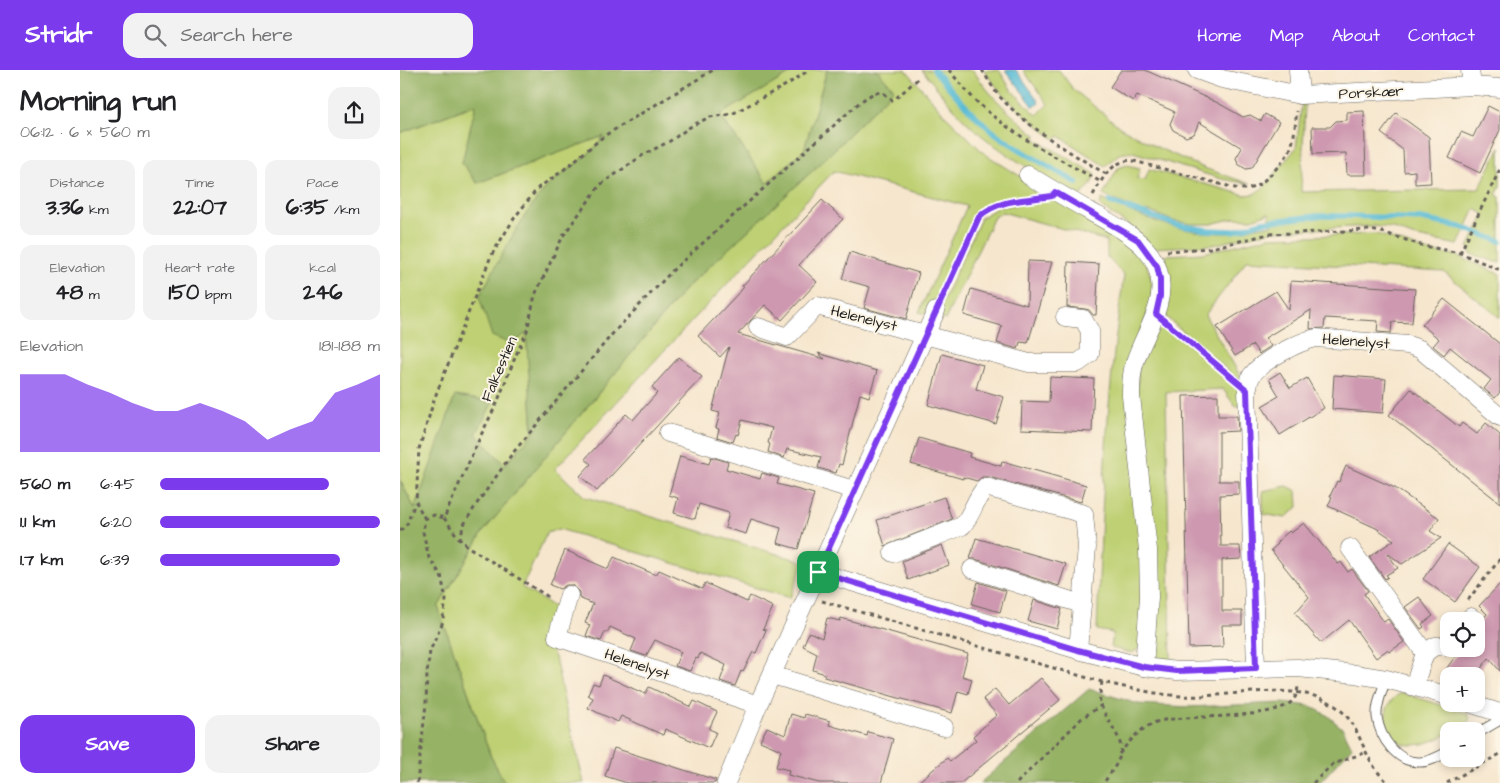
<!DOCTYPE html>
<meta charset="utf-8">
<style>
body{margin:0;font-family:"Architects Daughter",sans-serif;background:#f2f2f2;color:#202124;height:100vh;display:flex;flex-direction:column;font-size:19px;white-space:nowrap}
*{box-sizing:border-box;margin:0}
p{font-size:16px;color:#757577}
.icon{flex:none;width:28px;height:28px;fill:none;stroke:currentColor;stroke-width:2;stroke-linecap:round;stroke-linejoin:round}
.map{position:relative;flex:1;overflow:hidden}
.drawer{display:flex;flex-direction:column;background:#fff;width:400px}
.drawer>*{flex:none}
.buttons{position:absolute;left:1040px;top:542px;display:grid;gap:10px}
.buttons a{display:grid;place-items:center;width:45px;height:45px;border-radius:10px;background:#fff;box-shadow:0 2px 8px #0003;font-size:25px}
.pin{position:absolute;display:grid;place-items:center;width:42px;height:42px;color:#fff;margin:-21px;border-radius:10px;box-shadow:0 2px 8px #0006}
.round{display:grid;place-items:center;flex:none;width:52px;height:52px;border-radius:15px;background:#f2f2f2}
.headline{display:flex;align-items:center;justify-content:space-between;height:85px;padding:0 20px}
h1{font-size:28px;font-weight:800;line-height:38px}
.figures{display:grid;grid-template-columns:repeat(3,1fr);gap:8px;height:85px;padding:5px 20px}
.figures div{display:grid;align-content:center;border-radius:12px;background:#f2f2f2;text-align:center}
.figures b{font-size:21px;font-weight:800}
.figures small{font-size:14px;font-weight:400}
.figures p{font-size:14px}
.chart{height:140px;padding:10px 20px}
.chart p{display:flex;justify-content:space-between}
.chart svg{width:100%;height:90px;margin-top:5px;fill:#7c3aed;opacity:.7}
.cta{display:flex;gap:10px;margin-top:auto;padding:10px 20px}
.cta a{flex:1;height:58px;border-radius:15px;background:#7c3aed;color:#fff;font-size:20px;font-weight:800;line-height:58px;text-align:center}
.cta a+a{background:#f2f2f2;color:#202124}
ul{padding:0 20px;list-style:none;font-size:16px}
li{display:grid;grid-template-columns:80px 60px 1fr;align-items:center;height:38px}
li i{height:12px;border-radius:6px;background:#7c3aed}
header{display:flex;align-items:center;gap:30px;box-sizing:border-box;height:70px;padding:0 25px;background:#7c3aed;color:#fff}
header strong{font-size:24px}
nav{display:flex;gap:28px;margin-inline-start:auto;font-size:18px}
.search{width:350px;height:45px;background:#f2f2f2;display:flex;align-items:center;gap:12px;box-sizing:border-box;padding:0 18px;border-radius:15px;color:#757577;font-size:19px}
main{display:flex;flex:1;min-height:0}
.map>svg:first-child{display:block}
.green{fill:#bed073;stroke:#6d7648}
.forest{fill:#96b265;stroke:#596740}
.water{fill:#55bad4;stroke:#386b78}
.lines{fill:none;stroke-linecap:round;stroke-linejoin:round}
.stream{stroke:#55bad4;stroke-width:5.5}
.building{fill:#ce99b0}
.lane-casing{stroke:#68635a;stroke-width:11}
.street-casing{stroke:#68635a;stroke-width:19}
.path{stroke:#68635a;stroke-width:3;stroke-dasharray:4 4;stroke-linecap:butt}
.lane{stroke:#fff;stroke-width:9}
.street{stroke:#fff;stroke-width:18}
.route-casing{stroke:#fff;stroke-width:10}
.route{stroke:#7c3aed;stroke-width:6}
.labels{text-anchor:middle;stroke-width:4;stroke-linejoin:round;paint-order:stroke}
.street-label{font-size:15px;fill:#1c1c1c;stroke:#fcf5e5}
</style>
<header>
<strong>Stridr</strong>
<div class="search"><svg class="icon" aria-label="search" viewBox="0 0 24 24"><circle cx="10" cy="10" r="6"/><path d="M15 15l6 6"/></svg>Search here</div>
<nav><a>Home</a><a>Map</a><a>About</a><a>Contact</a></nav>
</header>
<main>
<section class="drawer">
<div class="headline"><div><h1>Morning run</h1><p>06:12 · 6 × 560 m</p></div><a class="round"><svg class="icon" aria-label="share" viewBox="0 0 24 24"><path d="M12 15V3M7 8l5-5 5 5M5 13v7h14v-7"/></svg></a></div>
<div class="figures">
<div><p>Distance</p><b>3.36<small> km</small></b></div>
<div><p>Time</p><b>22:07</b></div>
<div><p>Pace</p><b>6:35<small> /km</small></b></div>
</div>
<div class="figures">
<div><p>Elevation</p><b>48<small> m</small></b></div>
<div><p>Heart rate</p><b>150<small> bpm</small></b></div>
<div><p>kcal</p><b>246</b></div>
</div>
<div class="chart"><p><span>Elevation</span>181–188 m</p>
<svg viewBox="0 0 160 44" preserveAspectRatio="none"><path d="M0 44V6L10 6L20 6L30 11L40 15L50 20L60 24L70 24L80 20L90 24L100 29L110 38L120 33L130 29L140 15L150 11L160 6V44z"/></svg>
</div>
<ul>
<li><b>560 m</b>6:45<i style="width:77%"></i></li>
<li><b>1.1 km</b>6:20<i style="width:100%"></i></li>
<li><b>1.7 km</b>6:39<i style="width:82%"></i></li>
</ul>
<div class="cta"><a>Save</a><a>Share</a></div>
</section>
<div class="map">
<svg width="1100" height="713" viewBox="0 0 1100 713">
<rect width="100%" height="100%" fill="#fcf5e5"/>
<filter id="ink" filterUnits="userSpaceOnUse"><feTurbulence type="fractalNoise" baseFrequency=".02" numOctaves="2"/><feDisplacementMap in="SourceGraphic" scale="10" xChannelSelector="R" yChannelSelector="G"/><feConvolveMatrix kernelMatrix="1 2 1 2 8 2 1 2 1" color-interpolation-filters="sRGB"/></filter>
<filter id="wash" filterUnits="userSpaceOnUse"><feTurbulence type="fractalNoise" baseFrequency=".0096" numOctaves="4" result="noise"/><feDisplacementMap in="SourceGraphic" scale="20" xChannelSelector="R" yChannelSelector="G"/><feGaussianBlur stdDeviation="1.12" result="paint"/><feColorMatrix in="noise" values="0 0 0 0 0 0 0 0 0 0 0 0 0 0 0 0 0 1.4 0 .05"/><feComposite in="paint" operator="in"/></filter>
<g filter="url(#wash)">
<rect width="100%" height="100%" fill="#f6e6cd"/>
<g class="green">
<polygon points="396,0 427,0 404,80 367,113 320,45"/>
<polygon points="477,0 506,0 543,43 585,84 650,125 600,132 589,136 578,144 567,164 529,245 519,242 567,136 434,101 274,270 155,399 185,427 404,492 390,528 159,459 147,463 122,517 157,539 147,567 147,575 155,587 166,640 184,713 105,713 91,687 38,537 83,462 286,218 423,91 494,19"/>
<path d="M522,0H573C591,28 610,44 636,65L635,69L695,104C692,115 687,121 678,127C645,108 611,89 581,65C558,47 541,22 522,0Z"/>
<path d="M584,0H599L612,21L637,45L648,34L623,0H659L673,19L721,58L761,79L804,98L850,114L822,109L733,82L719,84L705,96L659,66L655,69C628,48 603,29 584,0Z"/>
<path d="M902,32H905L901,122L1079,119L1100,77V117L1096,125L1100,127V193L1071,184L1068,177L1085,145L1075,139L1058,175L1012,166L992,158L973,156L871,161L813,175L753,178L727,154L702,138L700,134L702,129C743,148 781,164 827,163C842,163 857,154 872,156L869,143L852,149L835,148L811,154H792L773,151L751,142H742L703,125L718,98L727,95L740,98L737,109L745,110L749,99L845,125L854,124L864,117L896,78Z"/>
<polygon points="77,34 62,93 77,113 204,66 196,78 147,117 117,158 113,275 127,261 133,363 105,395 76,364 15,439 0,410 0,63"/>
<path d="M655,128L736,178C762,214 753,232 737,269L743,496L740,578L732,583L711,578L713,563L697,560C702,441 706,322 724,205L707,187V171L602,142L594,147L545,250L536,246L581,148L596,138Z"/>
<polygon points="977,164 1030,182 1055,185 1100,204 1100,248 1044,202 847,190 805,245 842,309 841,312 764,245 769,219 761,191 768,185 803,183 869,167"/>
<polygon points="760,250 840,318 841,336 835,336 823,319 766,322 771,591 760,590 752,579 737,327 739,297"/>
<polygon points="887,416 897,421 898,437 885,448 863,444 863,421"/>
<path d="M1002,623L1067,643L1070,648L1069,651C1052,661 1033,675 1012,675C984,676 975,634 1002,623Z"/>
</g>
<g class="forest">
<path d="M0,0H396L320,45L367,113L404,80L427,0H477L494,19L423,91L286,218L83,462L38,537L91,687L105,713H0V410L15,439L55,326L93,332L76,364L105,395L133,363L126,263L113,275L92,266L79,227C100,190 118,149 146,118C164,99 189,89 204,66L77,113L62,93L76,34L0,63Z"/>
<polygon points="689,619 738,634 788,637 883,633 910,636 927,645 943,659 952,677 919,713 580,713"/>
</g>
<polygon class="water" points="605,0 616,0 638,30 639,33 634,37"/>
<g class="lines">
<g class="stream">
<path d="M534,0C553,22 572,45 595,63C621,82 650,97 677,113"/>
<polyline points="710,132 776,155 807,160 834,161 862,152 917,146 949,146 1021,149 1061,157 1100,171"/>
</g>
</g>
<g id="blocks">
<g class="building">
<polygon points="721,0 745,0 818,33 843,47 850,45 861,51 865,44 879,52 852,98 846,99 838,94 836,88 842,78 799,52 794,64 786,67 773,60 770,54 775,42 737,25 733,31 710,17"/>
<polygon points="1088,36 1100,42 1100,60 1080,103 1049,88 1061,62 1073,67"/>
<polygon points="964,41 966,105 947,105 946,83 913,84 912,57 930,57 936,51 947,50 947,42"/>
<polygon points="996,43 1029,67 1031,113 1015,114 1015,101 1004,102 1003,80 981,63"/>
<polygon points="422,130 443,149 399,195 417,212 382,250 365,235 338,264 425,289 418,283 477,301 469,327 460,324 442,395 439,394 436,403 418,398 421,387 387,379 384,388 368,382 370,374 368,373 372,358 342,350 338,365 336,364 333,372 317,367 319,359 316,358 320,343 312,341 329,277 320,287 298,266 344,217 342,216"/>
<polygon points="450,182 519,203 506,249 464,238 470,217 442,209"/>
<polygon points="628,191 652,192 628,273 620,272 618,279 597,273 602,256 564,245 571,219 627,235"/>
<polygon points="668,192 699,194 696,245 693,245 689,240 685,239 667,237"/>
<polygon points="891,211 1015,219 1012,253 992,252 991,263 977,262 978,251 925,248 924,258 910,259 911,240 865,268 871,276 859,284 853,275 835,286 817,257 876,221 889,240"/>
<polygon points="1044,229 1100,274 1100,322 1095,328 1084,319 1091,310 1050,277 1044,285 1033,276 1039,269 1022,255"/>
<polygon points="542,284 583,295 576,319 604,327 596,354 528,335"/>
<polygon points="279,287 302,307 197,421 180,406 191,394 185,389 226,344 233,350 257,323 252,317"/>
<polygon points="880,302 890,318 907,308 924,338 880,365 862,336 879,326 869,309"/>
<polygon points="934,305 986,309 983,343 932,339"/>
<polygon points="650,307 694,309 692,362 621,359 622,331 649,332"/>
<polygon points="1011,319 1059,357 1062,353 1077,364 1086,353 1100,365 1100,433 989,345"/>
<polygon points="818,325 818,346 837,346 838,361 819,362 819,411 839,411 839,424 820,425 821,476 840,476 841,489 822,490 822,541 842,541 842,555 822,555 823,577 789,578 783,326"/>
<polygon points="519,368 570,383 569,387 601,396 602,391 686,415 681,432 589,407 582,407 577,411 563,407 563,409 511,394"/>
<polygon points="280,386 309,394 311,387 328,392 326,399 360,409 362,403 379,408 377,414 414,424 398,479 377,473 381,458 351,449 346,464 325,458 329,443 299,434 295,449 274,443 278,428 269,425"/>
<polygon points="946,396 995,418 1039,448 1030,461 1041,468 1002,494 987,483 998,498 986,505 988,507 985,509 969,487 994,470 976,458 928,436 932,427 930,426 937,411 939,412"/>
<polygon points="544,427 552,449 485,476 477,450"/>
<polygon points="904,453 938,494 941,492 948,502 952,499 968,521 964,524 984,552 988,549 1004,572 989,582 987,580 976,588 949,550 921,573 895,543 909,527 871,480 878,474 877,472 889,461 891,463"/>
<polygon points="576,468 666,494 659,516 575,489 570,489"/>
<polygon points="1048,474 1080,497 1055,532 1023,509"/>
<polygon points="542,475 549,495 508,510 502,491"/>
<polygon points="165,480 208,499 214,487 256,505 259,500 302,519 305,513 347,532 350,526 373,537 363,559 366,560 356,583 353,582 343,602 341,601 335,616 320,611 326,595 300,583 298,589 296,588 290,601 275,596 281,582 255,570 246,586 231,581 236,569 210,557 207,563 205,562 201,571 186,566 190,555 185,553 193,534 179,528 179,522 172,515 166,515 160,519 150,515"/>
<polygon points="578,512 606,521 600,542 572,534"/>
<polygon points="1100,514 1100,601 1089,588 1075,606 1055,606 1046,599 1061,579 1076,579 1076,558 1087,544 1079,536"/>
<polygon points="1019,527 1033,546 1022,554 1024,557 1021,559 1005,537"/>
<polygon points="634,530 662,539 657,559 628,551"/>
<polygon points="427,548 440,551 441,548 568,584 562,606 572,609 568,624 558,621 552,643 424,607 425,604 413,600 417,583 403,576 409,562 422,568"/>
<polygon points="203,605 245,624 249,617 291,637 294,631 317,642 309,659 316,662 309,678 265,659 263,665 221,646 218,652 188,638 193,628 188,625 193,613 199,615"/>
<polygon points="641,608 660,630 561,713 517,713 547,688 550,691 576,670 573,666 597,645 583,629 595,619 609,635"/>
<polygon points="391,644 404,648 405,644 430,651 429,655 467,666 468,662 493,669 481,713 419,713 388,705 389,700 376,697 381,680 360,671 367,657 385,665"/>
<polygon points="214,678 316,710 315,713 227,713 205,706"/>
</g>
</g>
</g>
<g filter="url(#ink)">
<use href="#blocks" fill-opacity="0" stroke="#68635a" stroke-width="1"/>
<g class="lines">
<g class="lane-casing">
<g id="lane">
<path d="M986,609C982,621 976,635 977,647C980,668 997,693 1020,692C1030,692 1040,686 1049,681"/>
<polyline points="1076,664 1100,650"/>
</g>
</g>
<g class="street-casing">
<g id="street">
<polyline points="797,0 822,9 900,25 1072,16 1100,18"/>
<polyline points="898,0 900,25"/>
<polyline points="1070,0 1072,16"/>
<path d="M628,105C649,118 670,130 691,142C728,163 772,183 758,235C753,255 741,272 735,292C731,302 731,315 731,326L748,480L749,527L744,597"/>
<polyline points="358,257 387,267 417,236 629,293 678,293 690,284 690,261 683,249 665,247"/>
<polyline points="268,363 454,420"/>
<polyline points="950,478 1025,583"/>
<path d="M493,483L562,456C573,444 575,428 586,417L684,444L687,477L678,580"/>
<polyline points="572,499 681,534"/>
<polyline points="418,502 678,580 744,597 777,601 898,598 955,604 986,609 1049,626"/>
<polyline points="169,525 157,567 358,635"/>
<polyline points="1068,551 1071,547"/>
<path d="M856,598L847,320C849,315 849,309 852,305C863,290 898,272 916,268L1008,275L1020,279L1100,347"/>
<polyline points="372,605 544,657"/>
<polyline points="1014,616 1025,583 1035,576 1049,576"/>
<polyline points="1072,634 1100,643"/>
<polyline points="326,713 358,635 536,241"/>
</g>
</g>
<g class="path">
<path d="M549,0C558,11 567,22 577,32C613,66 658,88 701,112"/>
<path d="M582,0C588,9 594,21 602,29C630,59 671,83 706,104"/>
<path d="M693,125C702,109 710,93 730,90L835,118C842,119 848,120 854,117C865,113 885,90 890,80C895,68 895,53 897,41"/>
<polyline points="767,181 811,178 869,164 970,160 982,162 1024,176 1060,183 1100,200"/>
<polyline points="1060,183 1100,99"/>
<path d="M543,226L579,147C594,133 614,132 634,129"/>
<polyline points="769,255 833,308"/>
<polyline points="44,448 60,470 70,478 150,528"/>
<polyline points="25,449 16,432 19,379 35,327 91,186 115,147 138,118 161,102 204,66 313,0"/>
<polyline points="0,461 7,454 15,433"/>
<polyline points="60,470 63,456 76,435 112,384 214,262 275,198 460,32 475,22 485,24 492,30 495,29 520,7"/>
<polyline points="1068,530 1100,489"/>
<path d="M422,531L702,612C728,618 754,624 781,626C828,629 898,607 938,638C959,654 962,682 978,702C981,706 985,710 989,713"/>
<path d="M702,612C701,618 699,626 700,632C704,647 720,664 721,678C722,690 709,704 704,713"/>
<path d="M719,684C730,671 740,658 756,652C785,643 878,652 894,629C897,624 898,620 898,614"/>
<polyline points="17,713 26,634 27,603 30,581 42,554 46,530 41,505 29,488 23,462 25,449 34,445 44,448 82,363 97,333 116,285 127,261 135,225 163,166 200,115 243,85 270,71 293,55 310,47 332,44 388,14 409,0"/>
<polyline points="617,713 682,648 702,635"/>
<polyline points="913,713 933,694 967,682"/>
<polyline points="1047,713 1100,684"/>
</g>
<use href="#lane" class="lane"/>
<use href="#street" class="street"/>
</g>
</g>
<g class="lines" filter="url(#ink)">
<g class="route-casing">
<path id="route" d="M655,122L738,170L757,196L760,209V226L756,244L847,320L856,598L777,601L744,597L678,580L418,502L579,147C597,129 628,130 652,126Z"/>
</g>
<use href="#route" class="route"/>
</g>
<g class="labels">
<g class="street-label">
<text transform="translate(971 22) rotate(-3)" y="5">Porskær</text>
<text transform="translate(464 248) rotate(14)" y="5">Helenelyst</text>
<text transform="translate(956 271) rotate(4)" y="5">Helenelyst</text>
<text transform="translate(99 299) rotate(-67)" y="5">Falkestien</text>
<text transform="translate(237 594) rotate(19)" y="5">Helenelyst</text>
</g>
</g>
</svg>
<div class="buttons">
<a><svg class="icon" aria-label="locate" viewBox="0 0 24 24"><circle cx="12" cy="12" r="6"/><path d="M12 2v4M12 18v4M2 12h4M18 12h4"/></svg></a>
<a>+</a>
<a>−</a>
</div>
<div class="pin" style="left:418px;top:502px;background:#1e9e55"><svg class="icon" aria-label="arrive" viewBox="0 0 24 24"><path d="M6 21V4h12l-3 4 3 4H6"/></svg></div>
</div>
</main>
